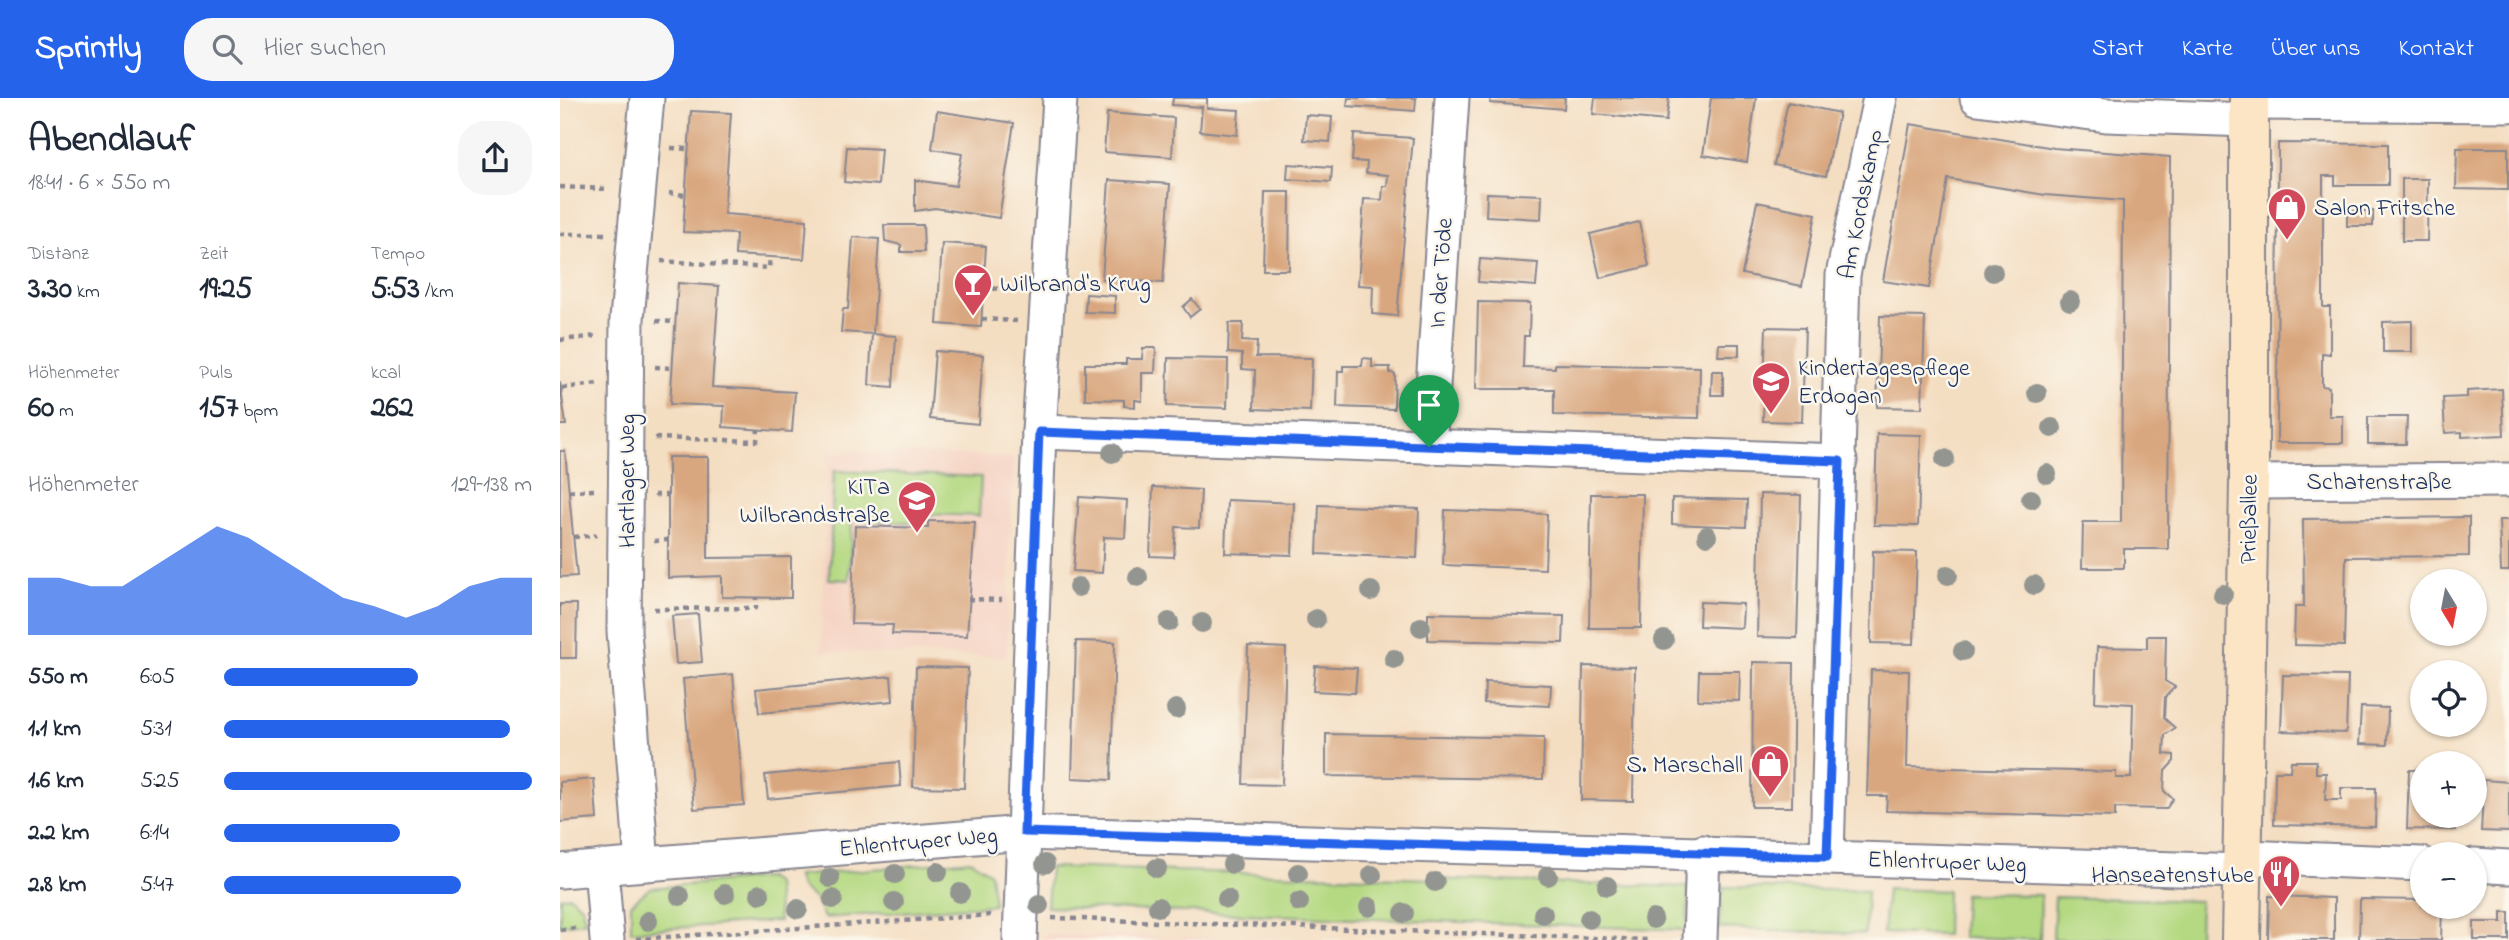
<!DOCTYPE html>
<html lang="de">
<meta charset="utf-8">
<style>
body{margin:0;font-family:"Indie Flower",sans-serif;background:#f6f6f7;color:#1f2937;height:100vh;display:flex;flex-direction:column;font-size:26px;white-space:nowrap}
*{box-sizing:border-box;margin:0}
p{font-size:23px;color:#747a83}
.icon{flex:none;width:38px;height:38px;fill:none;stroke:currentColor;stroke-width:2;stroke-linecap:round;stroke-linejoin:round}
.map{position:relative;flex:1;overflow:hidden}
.side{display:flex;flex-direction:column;background:#fff;width:560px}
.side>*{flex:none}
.needle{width:46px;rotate:170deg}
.controls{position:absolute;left:1850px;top:471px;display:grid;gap:14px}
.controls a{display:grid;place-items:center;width:77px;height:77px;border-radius:50%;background:#fff;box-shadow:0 2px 5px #0004;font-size:35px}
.pin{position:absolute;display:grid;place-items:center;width:60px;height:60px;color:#fff;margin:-72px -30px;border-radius:50% 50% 50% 0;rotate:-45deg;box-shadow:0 0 7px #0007}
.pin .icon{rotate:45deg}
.round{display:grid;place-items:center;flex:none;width:74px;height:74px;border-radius:28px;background:#f6f6f7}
.head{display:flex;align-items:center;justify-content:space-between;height:119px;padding:0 28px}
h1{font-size:38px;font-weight:800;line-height:52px}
.figures{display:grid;grid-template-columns:repeat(3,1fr);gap:10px;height:119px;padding:7px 28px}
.figures div{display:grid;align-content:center}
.figures b{font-size:30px;font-weight:800}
.figures small{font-size:19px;font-weight:400}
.figures p{font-size:19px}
.chart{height:196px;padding:14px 28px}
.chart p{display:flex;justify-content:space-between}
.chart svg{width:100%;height:126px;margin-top:7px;fill:#2563eb;opacity:.7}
ul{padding:0 28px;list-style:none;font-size:23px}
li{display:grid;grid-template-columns:112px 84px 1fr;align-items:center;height:52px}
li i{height:18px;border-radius:9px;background:#2563eb}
header{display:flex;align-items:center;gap:42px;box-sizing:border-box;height:98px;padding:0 35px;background:#2563eb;color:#fff}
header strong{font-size:33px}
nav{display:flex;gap:38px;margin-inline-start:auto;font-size:24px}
.search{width:490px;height:63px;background:#f6f6f7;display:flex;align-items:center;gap:18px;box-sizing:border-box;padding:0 24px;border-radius:28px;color:#747a83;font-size:26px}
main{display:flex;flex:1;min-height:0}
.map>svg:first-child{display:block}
.built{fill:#f5d2c2}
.green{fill:#b5d982;stroke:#688470;stroke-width:2}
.building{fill:#d9a77f}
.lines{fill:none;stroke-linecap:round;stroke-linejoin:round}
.street-casing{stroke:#888690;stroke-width:37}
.secondary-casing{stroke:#888690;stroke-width:42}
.path{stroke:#888690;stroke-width:4.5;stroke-dasharray:5 5;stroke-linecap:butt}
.street{stroke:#fff;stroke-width:33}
.secondary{stroke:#fce5c4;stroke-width:38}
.tree{fill:#929590}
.route-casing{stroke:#fff;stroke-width:14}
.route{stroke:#2563eb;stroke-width:9}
.labels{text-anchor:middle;stroke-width:5;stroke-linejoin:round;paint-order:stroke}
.street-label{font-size:24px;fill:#1b2f5e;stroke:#fbf7ec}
.poi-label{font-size:24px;fill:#1b2f5e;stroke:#fbf7ec;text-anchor:start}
</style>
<header>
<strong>Sprintly</strong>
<div class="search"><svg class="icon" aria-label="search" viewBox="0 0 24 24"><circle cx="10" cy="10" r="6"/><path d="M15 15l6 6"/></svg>Hier suchen</div>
<nav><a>Start</a><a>Karte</a><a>Über uns</a><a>Kontakt</a></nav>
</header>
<main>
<section class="side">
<div class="head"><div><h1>Abendlauf</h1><p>18:41 · 6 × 550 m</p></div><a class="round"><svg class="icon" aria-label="share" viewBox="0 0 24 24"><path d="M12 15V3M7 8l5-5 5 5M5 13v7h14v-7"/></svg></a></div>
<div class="figures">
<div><p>Distanz</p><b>3.30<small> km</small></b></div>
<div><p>Zeit</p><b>19:25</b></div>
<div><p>Tempo</p><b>5:53<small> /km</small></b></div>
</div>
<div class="figures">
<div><p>Höhenmeter</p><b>60<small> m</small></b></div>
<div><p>Puls</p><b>157<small> bpm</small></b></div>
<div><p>kcal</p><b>262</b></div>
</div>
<div class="chart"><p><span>Höhenmeter</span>129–138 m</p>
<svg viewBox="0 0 160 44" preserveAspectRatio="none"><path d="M0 44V24L10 24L20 27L30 27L40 20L50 13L60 6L70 10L80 17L90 24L100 31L110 34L120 38L130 34L140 27L150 24L160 24V44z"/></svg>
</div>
<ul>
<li><b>550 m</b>6:05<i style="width:63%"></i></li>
<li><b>1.1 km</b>5:31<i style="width:93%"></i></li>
<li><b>1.6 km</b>5:25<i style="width:100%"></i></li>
<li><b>2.2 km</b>6:14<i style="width:57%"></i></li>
<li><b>2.8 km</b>5:47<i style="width:77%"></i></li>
</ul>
</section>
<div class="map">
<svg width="1949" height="842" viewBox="0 0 1949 842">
<rect width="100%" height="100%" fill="#fbf7ec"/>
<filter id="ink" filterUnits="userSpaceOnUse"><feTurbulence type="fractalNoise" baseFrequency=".0143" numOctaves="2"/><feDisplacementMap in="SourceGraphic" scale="14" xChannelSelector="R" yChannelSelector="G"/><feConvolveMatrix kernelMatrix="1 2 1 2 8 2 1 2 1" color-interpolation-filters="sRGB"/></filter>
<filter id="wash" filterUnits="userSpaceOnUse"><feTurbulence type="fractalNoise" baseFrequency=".00686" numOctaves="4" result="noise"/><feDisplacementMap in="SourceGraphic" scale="28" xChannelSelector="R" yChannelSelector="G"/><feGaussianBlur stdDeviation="1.57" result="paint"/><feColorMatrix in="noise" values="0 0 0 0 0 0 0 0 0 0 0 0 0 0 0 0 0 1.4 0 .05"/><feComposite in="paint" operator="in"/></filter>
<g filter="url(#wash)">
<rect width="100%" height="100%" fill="#f4dec2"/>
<g class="built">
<polygon points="267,353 453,359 447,559 261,554"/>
<polygon points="484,836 714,842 484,842"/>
</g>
<g class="green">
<polygon points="274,373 421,379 419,418 364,416 363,425 292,422 289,482 269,481"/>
<polygon points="411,762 430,775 434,807 264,820 255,801 241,790 236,778"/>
<polygon points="490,769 1128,789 1127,832 487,809"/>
<polygon points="207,780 216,786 219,823 71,833 71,806 90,790"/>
<polygon points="1163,789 1307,793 1305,836 1159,830"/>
<polygon points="1327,791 1387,793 1386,837 1323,835"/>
<polygon points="1404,796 1481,797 1480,842 1402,839"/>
<polygon points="10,798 22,809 25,824 0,827 0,799"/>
<polygon points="1495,799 1640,803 1639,842 1493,841"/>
</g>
<g id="blocks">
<g class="building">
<polygon points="613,0 647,0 647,10 679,12 677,37 640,33 642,9 612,7"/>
<polygon points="788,0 856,0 855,13 787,8"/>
<polygon points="931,0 1005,0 1004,11 930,5"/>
<polygon points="1035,0 1109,0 1106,23 1033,16"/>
<polygon points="1151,0 1196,0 1187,64 1143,57"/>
<polygon points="1228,4 1279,15 1266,78 1214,67"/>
<polygon points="131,13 171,15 164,116 247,122 244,161 175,157 176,136 123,134"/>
<polygon points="377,13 454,25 439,120 375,110 355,113 355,82 396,88 402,56 372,51"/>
<polygon points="547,15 614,20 612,59 544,54"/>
<polygon points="746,17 772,19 770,44 744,42"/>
<polygon points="1350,26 1494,50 1610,59 1608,451 1564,451 1564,470 1522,470 1523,424 1561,424 1563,103 1485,97 1388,81 1369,190 1323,183"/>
<polygon points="794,36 853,40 837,218 812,216 813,188 798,187 804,101 822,102 823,88 827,88 828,77 806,75 807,64 792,63"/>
<polygon points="1718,45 1828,46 1828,87 1775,87 1775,78 1763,78 1763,209 1770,209 1770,256 1762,255 1762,288 1769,289 1769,318 1783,318 1783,345 1717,345"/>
<polygon points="287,49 321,51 318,87 284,84"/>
<polygon points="1897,50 1948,50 1948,92 1896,91"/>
<polygon points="728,66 772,69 771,84 727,81"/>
<polygon points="1842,81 1868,81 1867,143 1842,143"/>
<polygon points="549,82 610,86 603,185 542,181"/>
<polygon points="705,94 730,94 729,172 703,172"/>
<polygon points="927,95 982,97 981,121 926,118"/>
<polygon points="1197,104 1256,116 1242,188 1182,176"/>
<rect x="1787" y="113" width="26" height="15"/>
<polygon points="1079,124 1089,168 1040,180 1030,136"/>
<polygon points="324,127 363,127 364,154 341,154 341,147 325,143"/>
<polygon points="293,139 319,141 313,236 281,234 283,211 288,211"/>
<polygon points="382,145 426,148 421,229 377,226"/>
<polygon points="920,161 978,165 976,188 918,184"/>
<polygon points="118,185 159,188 152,289 235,294 232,334 163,329 164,308 110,306"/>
<polygon points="526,196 555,198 555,215 525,214"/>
<polygon points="632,201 640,211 630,219 623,209"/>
<polygon points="918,204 970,205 969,238 964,238 963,269 995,270 995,266 1140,269 1139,320 994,317 994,291 916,291"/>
<polygon points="1320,218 1365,219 1362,310 1317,309"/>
<polygon points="1852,223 1852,254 1823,254 1823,224"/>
<polygon points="669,225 683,225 682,243 697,244 696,259 752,260 750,313 694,311 695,272 682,271 682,256 668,255"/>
<polygon points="1206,229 1245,230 1242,324 1203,323"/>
<polygon points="312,236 336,238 333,289 309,287"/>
<polygon points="1159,246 1179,246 1179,258 1158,258"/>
<polygon points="583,250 596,250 595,275 582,275 582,303 575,302 575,309 564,308 564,302 525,301 525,266 566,266 566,261 582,261"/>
<polygon points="375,253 423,257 418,326 370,321"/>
<polygon points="608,260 668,261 667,310 607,308"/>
<polygon points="803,260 812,261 812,269 830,269 830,275 835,276 834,311 777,309 778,273 783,273 783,268 802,268"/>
<polygon points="1152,273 1163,273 1163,297 1151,297"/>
<polygon points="0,284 6,327 0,327"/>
<polygon points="1942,291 1944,337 1902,339 1902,334 1885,335 1883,300 1907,299 1907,293"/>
<polygon points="1808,319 1847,319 1846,346 1808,346"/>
<polygon points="1317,336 1361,337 1358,428 1314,427"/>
<polygon points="0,353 5,353 17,478 0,479"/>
<polygon points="108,359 148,359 148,460 231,459 231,500 162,499 162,478 108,480"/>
<polygon points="593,389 641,392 639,430 616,429 614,459 590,458"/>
<polygon points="1031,396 1083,396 1081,530 1029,530"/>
<polygon points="1200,396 1241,397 1237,540 1197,539"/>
<polygon points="519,399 567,402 565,440 544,439 542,475 513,473"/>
<polygon points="1112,400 1187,402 1186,429 1112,426"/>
<polygon points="667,402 734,405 732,457 665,455"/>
<polygon points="759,407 859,411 857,460 757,456"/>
<polygon points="885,412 987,416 985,471 883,467"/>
<polygon points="1909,419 1909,458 1786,459 1784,548 1734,547 1735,509 1744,509 1743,421"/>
<polygon points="1939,422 1949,422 1949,473 1941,473"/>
<polygon points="368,423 415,424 407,538 332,536 333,527 291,526 295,428 368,430"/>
<polygon points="1313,453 1357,454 1354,546 1311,545"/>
<polygon points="1140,504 1183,506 1182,530 1139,528"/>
<polygon points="0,506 17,506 16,560 0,560"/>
<polygon points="868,515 1004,518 1003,545 868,542"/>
<polygon points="138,516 142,564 116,566 112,518"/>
<polygon points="1587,538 1606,538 1605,583 1615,589 1605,599 1604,620 1615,630 1605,637 1604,656 1614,657 1614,663 1605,673 1604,693 1613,701 1606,711 1555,710 1555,719 1326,713 1327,698 1307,698 1311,572 1349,573 1347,669 1556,674 1556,680 1571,680 1573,606 1535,604 1537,549 1587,550"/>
<polygon points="516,543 555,544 551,682 512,680"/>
<polygon points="688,548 726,550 722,687 683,686"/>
<polygon points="1193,564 1234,565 1232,709 1192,709"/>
<polygon points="755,568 797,570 795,595 753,593"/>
<polygon points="1023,568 1075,569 1073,703 1021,702"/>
<polygon points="356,569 408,570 404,690 353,689"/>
<polygon points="1139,573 1180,573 1179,603 1138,602"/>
<polygon points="173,576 184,707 134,711 123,581"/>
<polygon points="1723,577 1788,578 1786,635 1721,633"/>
<polygon points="331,578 333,603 199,615 196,591"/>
<polygon points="925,584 991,587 990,608 924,605"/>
<polygon points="1801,609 1828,610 1827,647 1799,646"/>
<polygon points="766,636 984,640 983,681 766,678"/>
<polygon points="1731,663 1756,663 1756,675 1766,675 1765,702 1781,702 1781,690 1816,690 1815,729 1714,727 1715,673 1730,673"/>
<polygon points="339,664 341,688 208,701 205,677"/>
<polygon points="1849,672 1862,672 1862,718 1896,718 1895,732 1847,731"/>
<polygon points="34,681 37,721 0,724 0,684"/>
<polygon points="1924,682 1949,684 1949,734 1921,733"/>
<polygon points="1709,798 1774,800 1774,842 1708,842"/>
<polygon points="1800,801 1862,802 1862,808 1882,808 1881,842 1799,842"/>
<polygon points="1942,814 1949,814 1949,842 1914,842 1914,824 1942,824"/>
</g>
</g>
</g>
<g filter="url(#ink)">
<use href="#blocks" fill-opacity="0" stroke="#888690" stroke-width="2"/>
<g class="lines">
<g class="street-casing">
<g id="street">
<polyline points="1417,0 1546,17 1689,22"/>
<polyline points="1689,5 1949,7"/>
<polyline points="479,334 1280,363"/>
<polyline points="869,349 892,0"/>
<polyline points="1689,384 1949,382"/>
<polyline points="1267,759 1283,177 1320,0"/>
<polyline points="1684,759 1862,766"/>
<polyline points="82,766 64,533 67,221 87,0"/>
<polyline points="1914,767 1949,769"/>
<polyline points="41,769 47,842"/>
<polyline points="0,773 464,735 1683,773"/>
<polyline points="460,842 479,334 500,0"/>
<polyline points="1140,842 1143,754"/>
</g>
</g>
<g class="secondary-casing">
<polyline id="secondary" points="1681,842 1689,384 1689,0"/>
</g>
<g class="path">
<polyline points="111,50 128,51"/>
<polyline points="0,89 48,91"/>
<polyline points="109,95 125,97"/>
<polyline points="0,136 46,136"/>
<polyline points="101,163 209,170 210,159"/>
<polyline points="423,190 459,192"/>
<polyline points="422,221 457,223"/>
<polyline points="96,223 116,224"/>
<polyline points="0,242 38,238"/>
<polyline points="95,269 112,270"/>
<polyline points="2,290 38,286"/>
<polyline points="95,340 197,343 198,331"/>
<polyline points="9,393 37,392"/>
<polyline points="94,397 108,397"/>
<polyline points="14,439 37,437"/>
<polyline points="94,443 108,442"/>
<polyline points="408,501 442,502"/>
<polyline points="94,511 196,510 196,499"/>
<polyline points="492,820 1087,842"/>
<polyline points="0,832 16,830"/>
<polyline points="76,841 431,817"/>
</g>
<use href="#street" class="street"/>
<use href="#secondary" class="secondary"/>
</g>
<g class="tree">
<circle cx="1433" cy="174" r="10"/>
<circle cx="1510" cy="203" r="10"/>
<circle cx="1477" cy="295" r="10"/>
<circle cx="1492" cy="330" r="10"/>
<circle cx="552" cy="355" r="10"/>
<circle cx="1385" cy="361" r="10"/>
<circle cx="1487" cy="376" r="10"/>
<circle cx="1471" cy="401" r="10"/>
<circle cx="1147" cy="438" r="10"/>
<circle cx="1388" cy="477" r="10"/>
<circle cx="578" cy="479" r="10"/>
<circle cx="1474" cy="487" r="10"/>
<circle cx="518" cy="489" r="10"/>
<circle cx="811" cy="493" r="10"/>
<circle cx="1663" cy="496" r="10"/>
<circle cx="756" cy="521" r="10"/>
<circle cx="609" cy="524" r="10"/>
<circle cx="642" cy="525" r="10"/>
<circle cx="861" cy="529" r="10"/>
<circle cx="1104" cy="542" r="10"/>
<circle cx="1403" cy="553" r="10"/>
<circle cx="834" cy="561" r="10"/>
<circle cx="616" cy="611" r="10"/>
<circle cx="485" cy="766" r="10"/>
<circle cx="672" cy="766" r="10"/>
<circle cx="597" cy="770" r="10"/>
<circle cx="378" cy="774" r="10"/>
<circle cx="738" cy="775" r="10"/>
<circle cx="335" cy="776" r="10"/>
<circle cx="812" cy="777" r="10"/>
<circle cx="988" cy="778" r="10"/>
<circle cx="270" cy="780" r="10"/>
<circle cx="875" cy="784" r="10"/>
<circle cx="1047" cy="788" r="10"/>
<circle cx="400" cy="795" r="10"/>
<circle cx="165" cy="796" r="10"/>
<circle cx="200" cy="796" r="10"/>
<circle cx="120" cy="798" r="10"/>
<circle cx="273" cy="801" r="10"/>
<circle cx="667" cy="801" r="10"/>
<circle cx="334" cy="804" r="10"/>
<circle cx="739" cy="804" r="10"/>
<circle cx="479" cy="807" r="10"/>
<circle cx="598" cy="809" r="10"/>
<circle cx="809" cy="809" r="10"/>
<circle cx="238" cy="811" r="10"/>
<circle cx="844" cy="815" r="10"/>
<circle cx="983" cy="816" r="10"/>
<circle cx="1029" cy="821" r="10"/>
<circle cx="1093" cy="821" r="10"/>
<circle cx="88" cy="823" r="10"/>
</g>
</g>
<g class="lines" filter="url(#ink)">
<g class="route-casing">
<polygon id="route" points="479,334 1280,363 1267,759 464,734"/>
</g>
<use href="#route" class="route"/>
</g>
<defs>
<g id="shop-pin" transform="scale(2.0125)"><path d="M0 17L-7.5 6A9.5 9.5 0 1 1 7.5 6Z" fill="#d1495b" stroke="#fbf7ec"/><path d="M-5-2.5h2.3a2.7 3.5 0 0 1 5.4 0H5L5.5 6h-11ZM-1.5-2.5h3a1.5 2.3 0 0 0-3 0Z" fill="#fff"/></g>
<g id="bar-pin" transform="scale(2.0125)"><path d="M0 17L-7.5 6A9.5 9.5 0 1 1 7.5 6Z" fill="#d1495b" stroke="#fbf7ec"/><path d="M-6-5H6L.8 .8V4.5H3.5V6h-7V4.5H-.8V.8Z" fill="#fff"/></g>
<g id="school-pin" transform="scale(2.0125)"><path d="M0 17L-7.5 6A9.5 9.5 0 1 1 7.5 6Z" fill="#d1495b" stroke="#fbf7ec"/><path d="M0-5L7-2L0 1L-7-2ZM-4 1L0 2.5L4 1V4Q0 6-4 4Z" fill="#fff"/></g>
<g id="restaurant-pin" transform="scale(2.0125)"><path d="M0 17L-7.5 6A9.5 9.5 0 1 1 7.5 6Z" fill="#d1495b" stroke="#fbf7ec"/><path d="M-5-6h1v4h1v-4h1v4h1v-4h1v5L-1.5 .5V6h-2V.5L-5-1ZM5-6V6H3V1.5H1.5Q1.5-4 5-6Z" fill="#fff"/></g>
</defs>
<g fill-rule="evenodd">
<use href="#shop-pin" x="1727" y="109"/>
<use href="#bar-pin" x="413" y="185"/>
<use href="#school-pin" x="1211" y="283"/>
<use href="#school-pin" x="357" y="402"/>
<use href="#shop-pin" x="1210" y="666"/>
<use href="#restaurant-pin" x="1721" y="776"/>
</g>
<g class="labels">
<g class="street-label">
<text transform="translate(1300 106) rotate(-79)" y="8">Am Kordskamp</text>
<text transform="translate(880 175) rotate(-86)" y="8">In der Töde</text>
<text transform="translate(66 383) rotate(-90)" y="8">Hartlager Weg</text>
<text x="1819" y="391">Schatenstraße</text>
<text transform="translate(1688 421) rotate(-89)" y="8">Prießallee</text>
<text transform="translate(358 743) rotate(-5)" y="8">Ehlentruper Weg</text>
<text transform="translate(1387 763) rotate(2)" y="8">Ehlentruper Weg</text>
</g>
<g class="poi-label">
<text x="1754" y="117">Salon Fritsche</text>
<text x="440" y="193">Wilbrand's Krug</text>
<text x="1238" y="277">Kindertagespflege<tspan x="1238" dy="28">Erdogan</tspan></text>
<text x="330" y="396" text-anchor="end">KiTa<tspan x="330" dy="28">Wilbrandstraße</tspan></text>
<text x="1183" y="674" text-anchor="end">S. Marschall</text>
<text x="1694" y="784" text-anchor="end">Hanseatenstube</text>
</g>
</g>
</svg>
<div class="controls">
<a><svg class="needle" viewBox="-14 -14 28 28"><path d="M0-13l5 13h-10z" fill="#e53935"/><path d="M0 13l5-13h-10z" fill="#747a83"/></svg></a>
<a><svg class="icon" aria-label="locate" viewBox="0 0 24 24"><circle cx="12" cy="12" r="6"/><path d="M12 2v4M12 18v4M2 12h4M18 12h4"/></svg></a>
<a>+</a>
<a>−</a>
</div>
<div class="pin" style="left:869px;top:349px;background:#1e9e55"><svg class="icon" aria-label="arrive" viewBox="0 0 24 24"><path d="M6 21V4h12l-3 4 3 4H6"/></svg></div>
</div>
</main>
